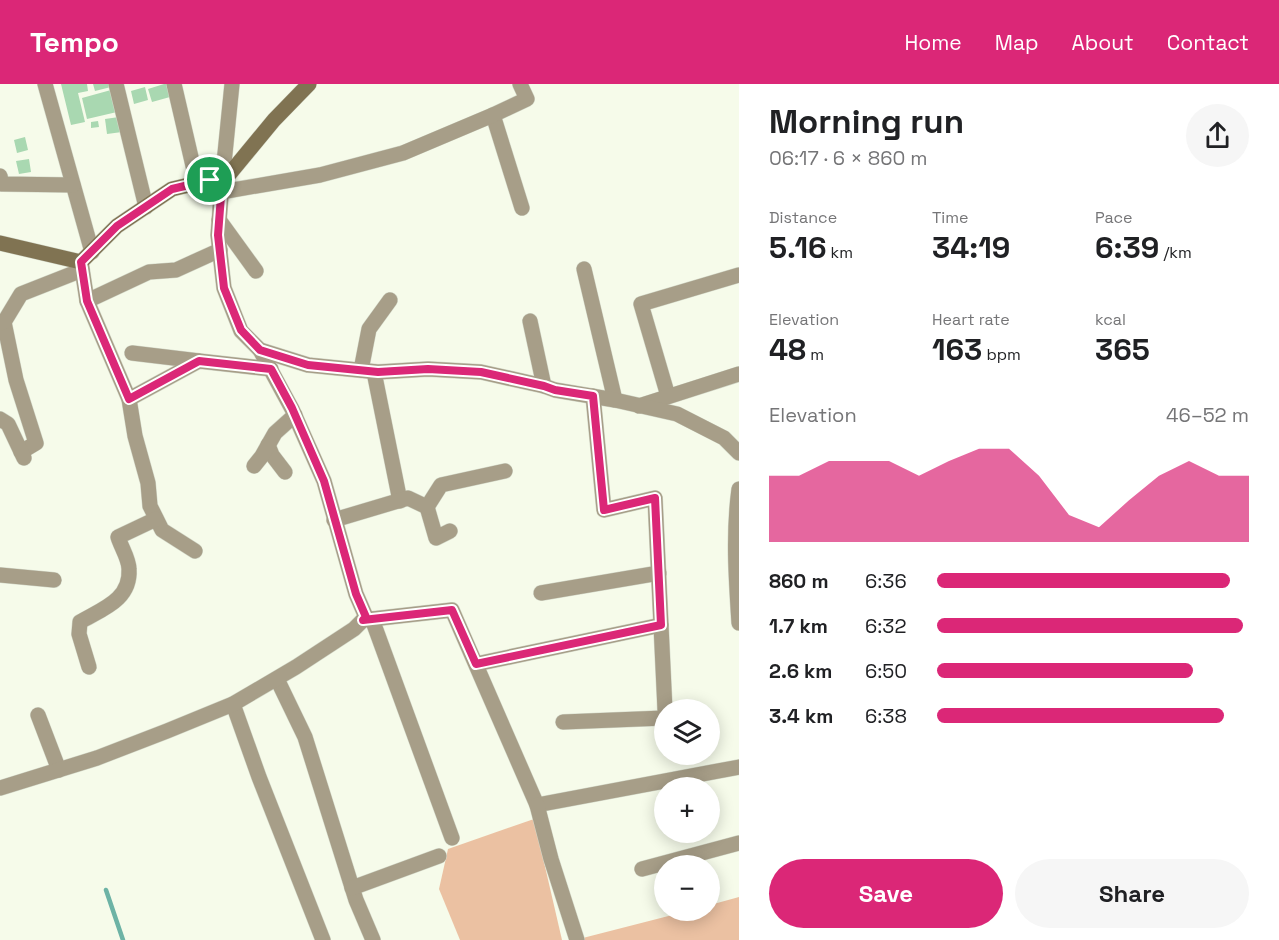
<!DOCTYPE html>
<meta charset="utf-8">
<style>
body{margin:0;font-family:"Space Grotesk",sans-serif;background:#f6f6f6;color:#202124;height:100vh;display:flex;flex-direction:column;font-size:22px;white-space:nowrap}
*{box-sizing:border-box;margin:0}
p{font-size:20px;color:#757577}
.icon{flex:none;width:33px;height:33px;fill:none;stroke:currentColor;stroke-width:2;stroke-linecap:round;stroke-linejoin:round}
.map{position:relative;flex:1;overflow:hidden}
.side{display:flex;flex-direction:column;background:#fff;width:540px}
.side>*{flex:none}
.fabs{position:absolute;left:654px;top:615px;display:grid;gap:12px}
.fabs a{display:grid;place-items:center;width:66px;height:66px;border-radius:50%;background:#fff;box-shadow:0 3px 15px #0003;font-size:30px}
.pin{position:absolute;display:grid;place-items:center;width:51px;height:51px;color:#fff;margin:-26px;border:3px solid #fff;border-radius:50%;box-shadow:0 2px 6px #0007}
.round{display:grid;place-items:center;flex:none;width:63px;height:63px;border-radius:32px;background:#f6f6f6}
.summary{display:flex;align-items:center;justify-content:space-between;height:102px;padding:0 30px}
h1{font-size:33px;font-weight:700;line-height:45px}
.metrics{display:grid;grid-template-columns:repeat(3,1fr);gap:9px;height:102px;padding:6px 30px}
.metrics div{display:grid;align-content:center}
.metrics b{font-size:30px;font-weight:700}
.metrics small{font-size:16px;font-weight:400}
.metrics p{font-size:16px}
.chart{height:168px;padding:12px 30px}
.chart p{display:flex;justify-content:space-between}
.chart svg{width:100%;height:108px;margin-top:6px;fill:#db2777;opacity:.7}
.action{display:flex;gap:12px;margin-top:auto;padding:12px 30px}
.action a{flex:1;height:69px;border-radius:36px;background:#db2777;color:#fff;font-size:24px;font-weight:700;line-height:69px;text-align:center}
.action a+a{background:#f6f6f6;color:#202124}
ul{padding:0 30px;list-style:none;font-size:20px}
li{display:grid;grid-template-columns:96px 72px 1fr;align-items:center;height:45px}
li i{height:15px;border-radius:8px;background:#db2777}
header{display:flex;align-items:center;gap:36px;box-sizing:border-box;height:84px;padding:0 30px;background:#db2777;color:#fff}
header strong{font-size:28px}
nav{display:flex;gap:33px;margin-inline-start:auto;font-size:21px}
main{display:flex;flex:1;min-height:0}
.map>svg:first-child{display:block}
.green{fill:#ebc1a2}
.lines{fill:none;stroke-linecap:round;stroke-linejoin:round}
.stream{stroke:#6db3a5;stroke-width:4.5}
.building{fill:#a9d8b1}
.minor-casing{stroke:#d3d8c9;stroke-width:16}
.tertiary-casing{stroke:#d3d8c9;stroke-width:16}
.secondary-casing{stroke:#d3d8c9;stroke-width:16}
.minor{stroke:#a79e88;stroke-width:15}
.tertiary{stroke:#a79e88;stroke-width:15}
.secondary{stroke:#807352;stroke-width:15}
.route-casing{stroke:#fff;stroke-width:12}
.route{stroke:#db2777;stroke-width:8}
</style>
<header>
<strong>Tempo</strong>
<nav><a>Home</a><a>Map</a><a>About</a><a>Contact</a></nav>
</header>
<main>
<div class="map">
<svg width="739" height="856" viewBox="0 0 739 856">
<rect width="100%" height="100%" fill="#f6fbea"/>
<g class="green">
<polygon points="534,735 562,856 460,856 439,805 448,765"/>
<polygon points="739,813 739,856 575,856 688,827 710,826 710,821"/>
</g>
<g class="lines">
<polyline class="stream" points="106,806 123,856"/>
</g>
<g class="building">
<polygon points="61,0 87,0 88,7 78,9 85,38 71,41"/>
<polygon points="93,0 111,0 111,3 95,7"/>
<polygon points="164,0 166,0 170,13 152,18 148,5"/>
<polygon points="145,3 148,16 134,20 131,7"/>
<polygon points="111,6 117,28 87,35 82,14"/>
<polygon points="119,33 122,48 107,50 105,35"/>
<polygon points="98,37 99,43 91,44 91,38"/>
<polygon points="25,53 28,66 17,69 14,56"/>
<polygon points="29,75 31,88 19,90 16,77"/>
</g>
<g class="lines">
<g class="minor-casing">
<g id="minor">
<polyline points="45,0 92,168"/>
<polyline points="116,0 146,123"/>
<polyline points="174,0 197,99"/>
<polyline points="493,31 522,124"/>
<polyline points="0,92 2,100 73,101"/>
<polyline points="221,108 320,91 403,69 493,31 527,15 520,0"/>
<polyline points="219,136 256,187"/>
<polyline points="81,178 87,217 149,188 176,186 220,166"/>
<polyline points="584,185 615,316"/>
<polyline points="87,217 129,315 199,277 271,285"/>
<polyline points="530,237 544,302"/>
<polyline points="4,238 16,296 36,359 21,368"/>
<polyline points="0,239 4,238 21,210 82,186"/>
<polyline points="132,269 199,277"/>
<polyline points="361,286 369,245 390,216"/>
<polyline points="374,288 400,417"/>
<polyline points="593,312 604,426 655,414 665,626"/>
<polyline points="668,312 641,220 739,191"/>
<polyline points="129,315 135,352 148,399 150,422 162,446 195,467"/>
<polyline points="639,322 739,290"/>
<polyline points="0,335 8,340 24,374"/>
<polyline points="268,361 272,371 285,388"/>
<polyline points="254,382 262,372 275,349 295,331"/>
<path d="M739,405C733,449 736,494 739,539"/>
<polyline points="427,423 436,454 450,447"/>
<polyline points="334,436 408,414 427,423 441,401 505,387"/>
<polyline points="0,491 54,496"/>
<polyline points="541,509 659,489"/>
<polyline points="372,535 452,754"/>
<polyline points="363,536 452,526 537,721 739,683"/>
<polyline points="476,580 661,541"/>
<path d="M89,583L79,550L80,538C102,525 131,516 129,485C129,475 121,463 118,453L156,435"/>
<polyline points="277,595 305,653 356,816 373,856"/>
<polyline points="233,620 259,693 323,856"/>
<polyline points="38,631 59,686"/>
<polyline points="563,638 664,634"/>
<polyline points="0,704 97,674 167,647 233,620 296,583 354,545 366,533 356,510 324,397 292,325 260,266"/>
<polyline points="537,721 551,775 577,856"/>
<polyline points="642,785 739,759"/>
<polyline points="352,804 439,772"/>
</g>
</g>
<g class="tertiary-casing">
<polyline id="tertiary" points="232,0 222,99 218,151 224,204 241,247 260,266 308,281 378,288 428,285 481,288 544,302 555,306 615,316 677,330 724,354 739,369"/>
</g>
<g class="secondary-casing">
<polyline id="secondary" points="0,159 81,178 117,142 172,105 210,96 222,99 274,36 309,0"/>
</g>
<use href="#minor" class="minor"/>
<use href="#tertiary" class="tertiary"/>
<use href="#secondary" class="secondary"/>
</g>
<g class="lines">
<g class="route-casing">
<polygon id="route" points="210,96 222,99 218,151 224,204 241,246 260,266 308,281 378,288 428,285 481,288 544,302 555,306 593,312 604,426 655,414 661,541 476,580 452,526 363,536 366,533 356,510 324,397 292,324 271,285 199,277 129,315 87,217 81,178 117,142 172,105"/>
</g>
<use href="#route" class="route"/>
</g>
</svg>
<div class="fabs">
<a><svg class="icon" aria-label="layers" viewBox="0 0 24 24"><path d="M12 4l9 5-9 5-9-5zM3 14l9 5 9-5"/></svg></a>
<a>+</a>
<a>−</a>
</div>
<div class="pin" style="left:210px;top:96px;background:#1e9e55"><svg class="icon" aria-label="arrive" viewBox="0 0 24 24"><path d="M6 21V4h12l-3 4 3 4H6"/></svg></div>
</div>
<section class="side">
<div class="summary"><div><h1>Morning run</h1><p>06:17 · 6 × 860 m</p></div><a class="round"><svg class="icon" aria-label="share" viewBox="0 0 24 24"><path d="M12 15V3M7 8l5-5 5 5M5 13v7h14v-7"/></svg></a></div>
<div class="metrics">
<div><p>Distance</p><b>5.16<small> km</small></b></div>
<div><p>Time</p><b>34:19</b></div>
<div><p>Pace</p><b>6:39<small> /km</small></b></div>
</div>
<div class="metrics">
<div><p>Elevation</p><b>48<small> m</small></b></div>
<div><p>Heart rate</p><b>163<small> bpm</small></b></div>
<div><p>kcal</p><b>365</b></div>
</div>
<div class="chart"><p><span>Elevation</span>46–52 m</p>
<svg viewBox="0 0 160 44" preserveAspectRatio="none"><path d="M0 44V17L10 17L20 11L30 11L40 11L50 17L60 11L70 6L80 6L90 17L100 33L110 38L120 27L130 17L140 11L150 17L160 17V44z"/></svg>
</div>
<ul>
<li><b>860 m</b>6:36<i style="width:94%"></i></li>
<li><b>1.7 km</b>6:32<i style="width:98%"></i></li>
<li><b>2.6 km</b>6:50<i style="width:82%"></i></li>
<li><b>3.4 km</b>6:38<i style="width:92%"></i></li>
</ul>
<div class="action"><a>Save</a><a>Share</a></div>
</section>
</main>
